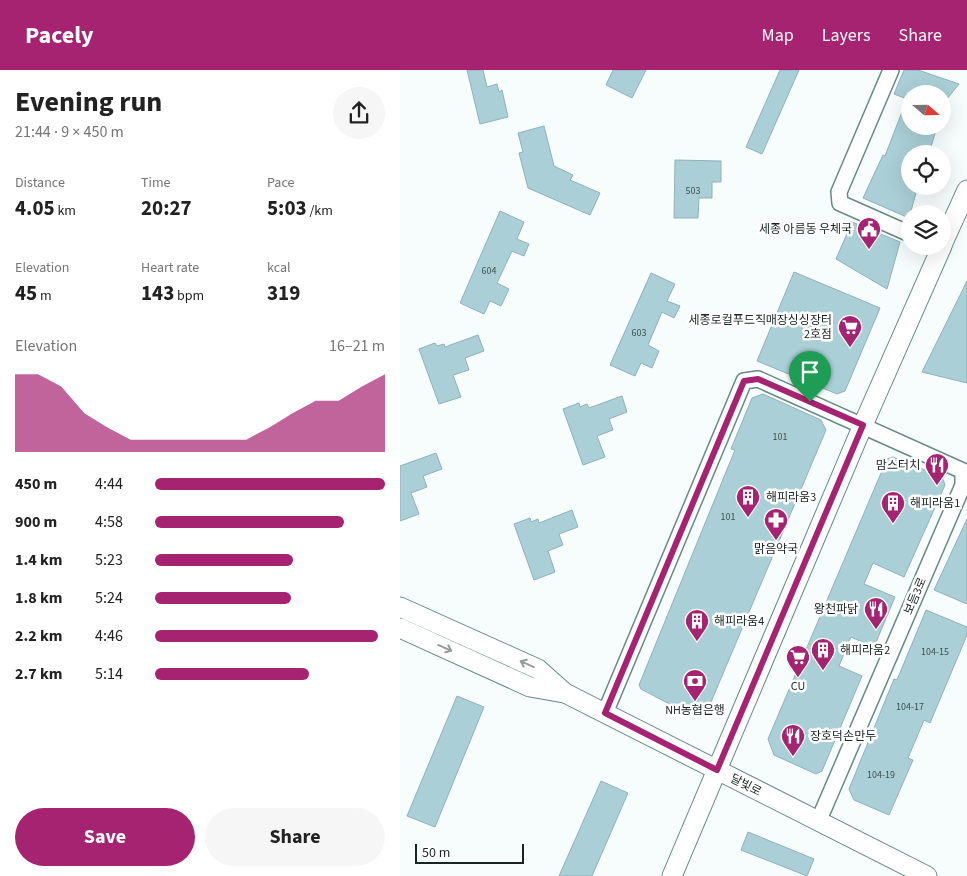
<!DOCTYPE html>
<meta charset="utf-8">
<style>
body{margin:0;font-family:"Source Sans 3","Noto Sans KR",sans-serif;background:#f6f6f6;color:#222;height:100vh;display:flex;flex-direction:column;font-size:19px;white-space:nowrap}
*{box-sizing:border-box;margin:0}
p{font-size:16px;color:#767676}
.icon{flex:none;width:28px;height:28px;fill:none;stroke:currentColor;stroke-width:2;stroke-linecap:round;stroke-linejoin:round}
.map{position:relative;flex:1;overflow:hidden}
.drawer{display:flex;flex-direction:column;background:#fff;width:400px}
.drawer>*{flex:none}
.needle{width:32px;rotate:110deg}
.tools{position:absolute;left:501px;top:15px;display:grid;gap:10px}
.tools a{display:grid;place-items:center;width:50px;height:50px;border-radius:50%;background:#fff;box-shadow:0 5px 20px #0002;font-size:25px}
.scale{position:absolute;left:15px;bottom:12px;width:109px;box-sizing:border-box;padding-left:5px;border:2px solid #182623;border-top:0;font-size:14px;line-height:18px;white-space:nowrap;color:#182623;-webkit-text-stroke:4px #fff;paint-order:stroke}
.pin{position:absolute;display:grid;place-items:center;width:42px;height:42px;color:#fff;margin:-51px -21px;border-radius:50% 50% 50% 0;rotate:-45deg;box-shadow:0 0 5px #0007}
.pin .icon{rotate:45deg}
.round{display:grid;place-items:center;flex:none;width:52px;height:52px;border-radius:26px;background:#f6f6f6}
.overview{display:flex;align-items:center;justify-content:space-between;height:85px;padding:0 15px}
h1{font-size:28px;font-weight:700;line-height:38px}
.stats{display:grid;grid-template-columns:repeat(3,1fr);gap:8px;height:85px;padding:5px 15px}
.stats div{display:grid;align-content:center}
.stats b{font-size:21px;font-weight:700}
.stats small{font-size:14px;font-weight:400}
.stats p{font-size:14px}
.chart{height:140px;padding:10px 15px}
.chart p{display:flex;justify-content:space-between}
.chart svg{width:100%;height:90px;margin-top:5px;fill:#a62371;opacity:.7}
.action{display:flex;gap:10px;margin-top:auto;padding:10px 15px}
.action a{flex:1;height:58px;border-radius:30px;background:#a62371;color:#fff;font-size:20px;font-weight:700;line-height:58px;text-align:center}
.action a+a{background:#f6f6f6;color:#222}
ul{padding:0 15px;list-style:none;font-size:16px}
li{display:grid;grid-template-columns:80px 60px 1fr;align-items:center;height:38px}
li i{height:12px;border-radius:6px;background:#a62371}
header{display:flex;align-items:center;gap:30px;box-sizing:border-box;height:70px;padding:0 25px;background:#a62371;color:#fff}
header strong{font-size:24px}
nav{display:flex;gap:28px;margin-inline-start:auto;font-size:18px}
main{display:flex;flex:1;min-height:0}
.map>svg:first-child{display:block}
.building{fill:#abcfd7;stroke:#8fb1ba}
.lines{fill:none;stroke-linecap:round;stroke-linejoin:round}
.minor-casing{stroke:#688a84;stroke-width:18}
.tertiary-casing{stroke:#688a84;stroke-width:21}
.minor{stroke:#fff;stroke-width:15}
.tertiary{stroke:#fff;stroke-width:19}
.oneway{stroke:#979d9c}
.route-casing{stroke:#fff;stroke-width:10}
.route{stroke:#a62371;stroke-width:6}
.labels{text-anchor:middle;stroke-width:5;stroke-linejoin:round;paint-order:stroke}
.number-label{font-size:10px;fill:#3d5050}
.poi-label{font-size:12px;fill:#182623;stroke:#fff;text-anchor:start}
.street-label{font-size:12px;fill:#182623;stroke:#fff}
</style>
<header>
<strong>Pacely</strong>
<nav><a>Map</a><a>Layers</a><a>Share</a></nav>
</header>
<main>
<section class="drawer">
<div class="overview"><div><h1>Evening run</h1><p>21:44 · 9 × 450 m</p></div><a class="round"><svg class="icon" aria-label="share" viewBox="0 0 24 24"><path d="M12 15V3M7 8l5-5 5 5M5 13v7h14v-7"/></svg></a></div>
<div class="stats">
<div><p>Distance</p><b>4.05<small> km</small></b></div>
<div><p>Time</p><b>20:27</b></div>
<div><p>Pace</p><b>5:03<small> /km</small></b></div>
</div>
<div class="stats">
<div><p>Elevation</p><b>45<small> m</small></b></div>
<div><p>Heart rate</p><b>143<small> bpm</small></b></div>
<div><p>kcal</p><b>319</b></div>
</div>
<div class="chart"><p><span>Elevation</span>16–21 m</p>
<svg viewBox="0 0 160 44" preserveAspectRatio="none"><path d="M0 44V6L10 6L20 12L30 25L40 32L50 38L60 38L70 38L80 38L90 38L100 38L110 32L120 25L130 19L140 19L150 12L160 6V44z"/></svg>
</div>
<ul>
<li><b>450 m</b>4:44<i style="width:100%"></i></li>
<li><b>900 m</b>4:58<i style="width:82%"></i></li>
<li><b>1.4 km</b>5:23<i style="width:60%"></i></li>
<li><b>1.8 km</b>5:24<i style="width:59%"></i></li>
<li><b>2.2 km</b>4:46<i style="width:97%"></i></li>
<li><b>2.7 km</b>5:14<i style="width:67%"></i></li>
</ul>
<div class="action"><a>Save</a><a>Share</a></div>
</section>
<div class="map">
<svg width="567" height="806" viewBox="0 0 567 806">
<rect width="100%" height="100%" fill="#f6fdfc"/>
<g class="building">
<polygon points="67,0 83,0 87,17 97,14 99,22 102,20 108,47 80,54"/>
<polygon points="213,0 246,0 232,28 206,15"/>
<polygon points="380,0 399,0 362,84 346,77"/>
<polygon points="504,0 518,0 559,14 542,35 542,24 510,24 510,56 537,56 529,84 510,84 510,116 518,116 509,148 463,128 483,85 485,86 507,29 494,24"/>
<polygon points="144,56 154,96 173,105 170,110 200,123 190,145 128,118 119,83 123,82 118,63"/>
<polygon points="275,90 321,91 321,112 312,112 312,128 299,128 298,148 274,148"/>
<polygon points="100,141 124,152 117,169 129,174 124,186 112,181 97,213 109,219 101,236 90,231 84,244 60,233"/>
<polygon points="452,152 500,172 487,219 436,189"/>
<polygon points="394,202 480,238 445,321 437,324 357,291"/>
<polygon points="251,203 275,214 267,231 280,236 274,248 262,242 248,275 259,281 252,298 241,293 235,306 210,295"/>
<polygon points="567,211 567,313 522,302"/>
<polygon points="78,265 84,281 65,288 69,300 53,305 61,327 39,334 19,279 35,273 37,276 44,274 45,277"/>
<polygon points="363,324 421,350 426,360 308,639 290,645 241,619 239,615 335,380 331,379 352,328"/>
<polygon points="222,326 227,342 209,349 213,360 197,366 205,387 183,395 163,339 179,333 180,337 187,334 189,338"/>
<polygon points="36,383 42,399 23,406 27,417 11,423 19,444 0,451 0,396"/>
<polygon points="493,387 542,407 545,415 504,507 473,493 464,514 495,527 474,577 451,567 439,596 462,606 422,701 416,704 374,685 368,669 487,389"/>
<polygon points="172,440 178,457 159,464 163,475 148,481 155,502 134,510 114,454 130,448 131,452 138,449 139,453"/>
<polygon points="567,449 567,534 534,520"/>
<polygon points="526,540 567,557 567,565 530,653 524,650 508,688 513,690 489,745 454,730 449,719 494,609 497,610"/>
<polygon points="57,626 84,637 35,757 7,746"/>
<polygon points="201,711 228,723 192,806 159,806"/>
<polygon points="348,762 414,789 407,806 341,780"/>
</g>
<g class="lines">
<g class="minor-casing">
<g id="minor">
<polyline points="491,0 439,122 440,133 510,164"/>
<polyline points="205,643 344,311 358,309 563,401 563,415 418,752"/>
</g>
</g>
<g class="tertiary-casing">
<g id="tertiary">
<polyline points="542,175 567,120"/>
<polyline points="0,537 138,599 165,623 527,806"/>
<polyline points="0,558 130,617 164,623"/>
<polyline points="272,806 463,355 542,176"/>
</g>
</g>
<use href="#minor" class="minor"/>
<use href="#tertiary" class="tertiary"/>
</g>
<defs><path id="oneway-shaft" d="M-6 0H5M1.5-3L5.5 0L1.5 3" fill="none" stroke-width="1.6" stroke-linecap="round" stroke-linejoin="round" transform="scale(1.25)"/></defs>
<g class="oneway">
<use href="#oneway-shaft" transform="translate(45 578) rotate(24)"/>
<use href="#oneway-shaft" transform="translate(127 594) rotate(-156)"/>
</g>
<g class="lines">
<g class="route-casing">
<polygon id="route" points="358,309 463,355 317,700 205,643 344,311"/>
</g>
<use href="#route" class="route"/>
</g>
<defs>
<g id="civic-pin" transform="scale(1.25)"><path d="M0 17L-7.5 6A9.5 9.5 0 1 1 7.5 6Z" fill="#a62371" stroke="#fff"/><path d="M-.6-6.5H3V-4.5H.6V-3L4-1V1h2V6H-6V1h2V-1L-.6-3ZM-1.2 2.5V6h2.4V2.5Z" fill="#fff"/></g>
<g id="supermarket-pin" transform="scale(1.25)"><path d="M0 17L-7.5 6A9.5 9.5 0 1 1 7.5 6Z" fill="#a62371" stroke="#fff"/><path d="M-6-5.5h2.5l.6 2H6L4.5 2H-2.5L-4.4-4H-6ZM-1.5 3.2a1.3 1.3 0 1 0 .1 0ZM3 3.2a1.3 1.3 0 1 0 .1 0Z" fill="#fff"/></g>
<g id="restaurant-pin" transform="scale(1.25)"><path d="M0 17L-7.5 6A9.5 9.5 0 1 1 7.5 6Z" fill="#a62371" stroke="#fff"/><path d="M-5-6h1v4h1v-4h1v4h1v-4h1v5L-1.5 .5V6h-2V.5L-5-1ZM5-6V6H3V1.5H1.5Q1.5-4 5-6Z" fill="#fff"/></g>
<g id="building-pin" transform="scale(1.25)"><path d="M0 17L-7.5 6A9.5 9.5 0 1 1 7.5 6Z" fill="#a62371" stroke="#fff"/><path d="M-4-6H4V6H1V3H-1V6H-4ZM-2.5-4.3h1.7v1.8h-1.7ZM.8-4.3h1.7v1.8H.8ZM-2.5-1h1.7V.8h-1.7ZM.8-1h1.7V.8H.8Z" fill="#fff"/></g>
<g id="pharmacy-pin" transform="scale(1.25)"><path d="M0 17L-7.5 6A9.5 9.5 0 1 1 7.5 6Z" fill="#a62371" stroke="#fff"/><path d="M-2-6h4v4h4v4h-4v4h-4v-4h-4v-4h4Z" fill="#fff"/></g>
<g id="bank-pin" transform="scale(1.25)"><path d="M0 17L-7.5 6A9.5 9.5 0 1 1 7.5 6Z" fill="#a62371" stroke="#fff"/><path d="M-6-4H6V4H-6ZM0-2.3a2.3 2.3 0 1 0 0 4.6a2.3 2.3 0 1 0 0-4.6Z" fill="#fff"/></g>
</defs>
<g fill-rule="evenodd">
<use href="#civic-pin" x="469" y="159"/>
<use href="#supermarket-pin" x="450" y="257"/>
<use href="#restaurant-pin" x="537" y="395"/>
<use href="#building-pin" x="348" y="427"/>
<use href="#building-pin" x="493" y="433"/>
<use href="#pharmacy-pin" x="376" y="450"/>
<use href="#restaurant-pin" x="476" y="539"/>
<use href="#building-pin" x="297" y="551"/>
<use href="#building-pin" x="423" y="580"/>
<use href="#supermarket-pin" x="398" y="587"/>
<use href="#bank-pin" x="295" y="611"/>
<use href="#restaurant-pin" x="393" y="666"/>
</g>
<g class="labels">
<g class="number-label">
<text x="293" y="124">503</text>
<text x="89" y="204">604</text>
<text x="239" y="266">603</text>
<text x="380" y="370">101</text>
<text x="328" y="450">101</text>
<text x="535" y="585">104-15</text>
<text x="510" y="640">104-17</text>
<text x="481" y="708">104-19</text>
</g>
<g class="poi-label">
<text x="452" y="163" text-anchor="end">세종 아름동 우체국</text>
<text x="432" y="254" text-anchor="end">세종로컬푸드직매장싱싱장터<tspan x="432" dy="14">2호점</tspan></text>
<text x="520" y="399" text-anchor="end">맘스터치</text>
<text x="366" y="431">해피라움3</text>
<text x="510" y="437">해피라움1</text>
<text x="376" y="483" text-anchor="middle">맑음약국</text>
<text x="458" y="543" text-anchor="end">왕천파닭</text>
<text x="314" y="555">해피라움4</text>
<text x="440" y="584">해피라움2</text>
<text x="398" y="620" text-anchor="middle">CU</text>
<text x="295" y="644" text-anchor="middle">NH농협은행</text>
<text x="410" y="670">장호덕손만두</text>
</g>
<g class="street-label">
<text transform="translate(515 526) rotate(-67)" y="4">보듬3로</text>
<text transform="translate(346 715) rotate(27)" y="4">달빛로</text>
</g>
</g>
</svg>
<div class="tools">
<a><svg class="needle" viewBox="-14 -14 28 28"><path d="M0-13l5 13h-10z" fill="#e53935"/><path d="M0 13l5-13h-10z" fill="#767676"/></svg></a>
<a><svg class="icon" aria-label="locate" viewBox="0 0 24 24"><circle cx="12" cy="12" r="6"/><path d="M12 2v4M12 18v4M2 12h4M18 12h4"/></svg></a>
<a><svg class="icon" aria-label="layers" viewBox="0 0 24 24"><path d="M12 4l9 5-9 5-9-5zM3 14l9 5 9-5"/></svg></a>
</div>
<div class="scale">50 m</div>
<div class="pin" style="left:410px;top:332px;background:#1e9e55"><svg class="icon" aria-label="arrive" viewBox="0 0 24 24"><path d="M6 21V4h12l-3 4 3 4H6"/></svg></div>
</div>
</main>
